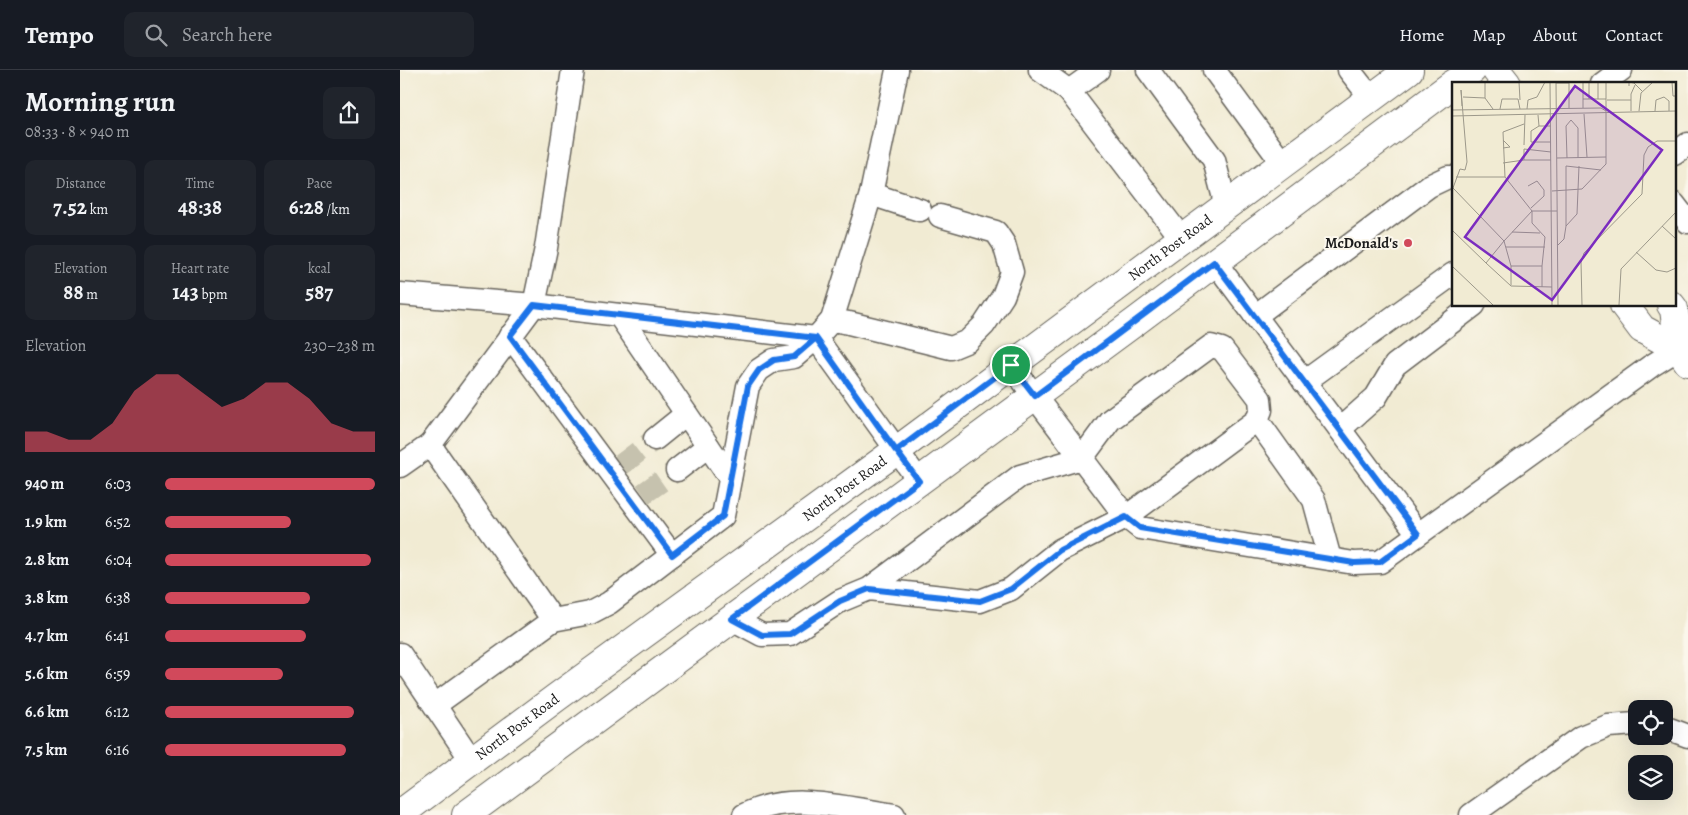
<!DOCTYPE html>
<meta charset="utf-8">
<style>
body{margin:0;font-family:Alegreya,serif;background:#20242c;color:#f1f3f6;height:100vh;display:flex;flex-direction:column;font-size:19px;white-space:nowrap}
*{box-sizing:border-box;margin:0}
p{font-size:16px;color:#9ea1a6}
.icon{flex:none;width:28px;height:28px;fill:none;stroke:currentColor;stroke-width:2;stroke-linecap:round;stroke-linejoin:round}
.map{position:relative;flex:1;overflow:hidden}
.drawer{display:flex;flex-direction:column;background:#171b24;width:400px}
.drawer>*{flex:none}
.fabs{position:absolute;left:1228px;top:630px;display:grid;gap:10px}
.fabs a{display:grid;place-items:center;width:45px;height:45px;border-radius:10px;background:#171b24;box-shadow:0 5px 20px #0002;font-size:25px}
.pin{position:absolute;display:grid;place-items:center;width:42px;height:42px;color:#fff;margin:-21px;border:2px solid #fff;border-radius:50%;box-shadow:0 1px 5px #0007}
.round{display:grid;place-items:center;flex:none;width:52px;height:52px;border-radius:10px;background:#20242c}
.overview{display:flex;align-items:center;justify-content:space-between;height:85px;padding:0 25px}
h1{font-size:28px;font-weight:700;line-height:38px}
.metrics{display:grid;grid-template-columns:repeat(3,1fr);gap:8px;height:85px;padding:5px 25px}
.metrics div{display:grid;align-content:center;border-radius:10px;background:#20242c;text-align:center}
.metrics b{font-size:21px;font-weight:700}
.metrics small{font-size:14px;font-weight:400}
.metrics p{font-size:14px}
.chart{height:140px;padding:10px 25px}
.chart p{display:flex;justify-content:space-between}
.chart svg{width:100%;height:90px;margin-top:5px;fill:#d1495b;opacity:.7}
ul{padding:0 25px;list-style:none;font-size:16px}
li{display:grid;grid-template-columns:80px 60px 1fr;align-items:center;height:38px}
li i{height:12px;border-radius:6px;background:#d1495b}
header{display:flex;align-items:center;gap:30px;box-sizing:border-box;height:70px;padding:0 25px;background:#171b24;border-bottom:1px solid #363941}
header strong{font-size:24px}
nav{display:flex;gap:28px;margin-inline-start:auto;font-size:18px}
.search{width:350px;height:45px;background:#20242c;display:flex;align-items:center;gap:12px;box-sizing:border-box;padding:0 18px;border-radius:10px;color:#9ea1a6;font-size:19px}
main{display:flex;flex:1;min-height:0}
.map>svg:first-child{display:block}
.lines{fill:none;stroke-linecap:round;stroke-linejoin:round}
.minor-tunnel{stroke:#c6c2ae;stroke-width:22;stroke-dasharray:22 11;stroke-linecap:butt}
.minor-casing{stroke:#67645c;stroke-width:25}
.major-casing{stroke:#67645c;stroke-width:30}
.minor{stroke:#fff;stroke-width:22}
.major{stroke:#fff;stroke-width:28}
.route-casing{stroke:#fff;stroke-width:10}
.route{stroke:#1a73e8;stroke-width:6}
.poi-dot{fill:#d1495b;stroke:#fbf7ec;stroke-width:2}
.labels{text-anchor:middle;stroke-width:4;stroke-linejoin:round;paint-order:stroke}
.poi-label{font-size:15px;font-weight:bold;fill:#1c1c1c;stroke:#fbf7ec;text-anchor:end}
.street-label{font-size:15px;fill:#1c1c1c;stroke:#fbf7ec}
.inset-road{fill:none;stroke:#9c988a;stroke-width:1}
.view{fill:#7b2cbf;fill-opacity:0.15;stroke:#7b2cbf;stroke-width:2.5}
.inset-edge{fill:none;stroke:#1c1c1c;stroke-width:2.5}
</style>
<header>
<strong>Tempo</strong>
<div class="search"><svg class="icon" aria-label="search" viewBox="0 0 24 24"><circle cx="10" cy="10" r="6"/><path d="M15 15l6 6"/></svg>Search here</div>
<nav><a>Home</a><a>Map</a><a>About</a><a>Contact</a></nav>
</header>
<main>
<section class="drawer">
<div class="overview"><div><h1>Morning run</h1><p>08:33 · 8 × 940 m</p></div><a class="round"><svg class="icon" aria-label="share" viewBox="0 0 24 24"><path d="M12 15V3M7 8l5-5 5 5M5 13v7h14v-7"/></svg></a></div>
<div class="metrics">
<div><p>Distance</p><b>7.52<small> km</small></b></div>
<div><p>Time</p><b>48:38</b></div>
<div><p>Pace</p><b>6:28<small> /km</small></b></div>
</div>
<div class="metrics">
<div><p>Elevation</p><b>88<small> m</small></b></div>
<div><p>Heart rate</p><b>143<small> bpm</small></b></div>
<div><p>kcal</p><b>587</b></div>
</div>
<div class="chart"><p><span>Elevation</span>230–238 m</p>
<svg viewBox="0 0 160 44" preserveAspectRatio="none"><path d="M0 44V34L10 34L20 38L30 38L40 30L50 14L60 6L70 6L80 14L90 22L100 18L110 10L120 10L130 18L140 30L150 34L160 34V44z"/></svg>
</div>
<ul>
<li><b>940 m</b>6:03<i style="width:100%"></i></li>
<li><b>1.9 km</b>6:52<i style="width:60%"></i></li>
<li><b>2.8 km</b>6:04<i style="width:98%"></i></li>
<li><b>3.8 km</b>6:38<i style="width:69%"></i></li>
<li><b>4.7 km</b>6:41<i style="width:67%"></i></li>
<li><b>5.6 km</b>6:59<i style="width:56%"></i></li>
<li><b>6.6 km</b>6:12<i style="width:90%"></i></li>
<li><b>7.5 km</b>6:16<i style="width:86%"></i></li>
</ul>
</section>
<div class="map">
<svg width="1288" height="745" viewBox="0 0 1288 745">
<rect width="100%" height="100%" fill="#fbf7ec"/>
<filter id="ink" filterUnits="userSpaceOnUse"><feTurbulence type="fractalNoise" baseFrequency=".02" numOctaves="2"/><feDisplacementMap in="SourceGraphic" scale="10" xChannelSelector="R" yChannelSelector="G"/><feConvolveMatrix kernelMatrix="1 2 1 2 8 2 1 2 1" color-interpolation-filters="sRGB"/></filter>
<filter id="wash" filterUnits="userSpaceOnUse"><feTurbulence type="fractalNoise" baseFrequency=".0096" numOctaves="4" result="noise"/><feDisplacementMap in="SourceGraphic" scale="20" xChannelSelector="R" yChannelSelector="G"/><feGaussianBlur stdDeviation="1.12" result="paint"/><feColorMatrix in="noise" values="0 0 0 0 0 0 0 0 0 0 0 0 0 0 0 0 0 1.4 0 .05"/><feComposite in="paint" operator="in"/></filter>
<g filter="url(#wash)">
<rect width="100%" height="100%" fill="#f1ebd3"/>
</g>
<g filter="url(#ink)">
<g class="lines">
<g class="minor-tunnel">
<polyline points="221,395 255,369"/>
<polyline points="243,424 277,400"/>
</g>
<g class="minor-casing">
<g id="minor">
<polyline points="497,0 471,124 432,250 416,268 519,411"/>
<polyline points="640,0 669,21"/>
<polyline points="698,0 669,21 782,169"/>
<polyline points="748,0 814,90 826,136"/>
<polyline points="814,0 883,94"/>
<polyline points="949,0 971,28"/>
<polyline points="1202,14 1221,0"/>
<polyline points="1274,84 1288,74"/>
<polyline points="471,124 520,140"/>
<polyline points="1274,134 1288,152"/>
<polyline points="815,192 1018,464"/>
<polyline points="0,224 134,235 146,178 173,0"/>
<polyline points="219,245 330,408"/>
<polyline points="855,246 1029,116 1048,107 1053,107"/>
<polyline points="432,250 449,253 551,278 568,271 584,255 603,226 612,202 604,174 596,162 540,146"/>
<polyline points="110,266 272,485"/>
<polyline points="611,295 726,447 740,458 954,493 980,492 1251,296 1288,273"/>
<polyline points="904,312 1053,204"/>
<polyline points="857,350 914,430 930,489"/>
<polyline points="940,359 976,327 995,295 1074,235"/>
<polyline points="255,369 286,344"/>
<polyline points="30,375 134,235 416,268"/>
<polyline points="0,396 30,375 153,550 35,635"/>
<polyline points="277,400 308,376"/>
<polyline points="332,549 362,565 390,564 440,531 469,519 580,531 611,519 660,480 726,447 857,350 861,340 860,329 822,279 811,276 710,350 682,388 620,406 469,519"/>
<polyline points="153,550 190,543 209,533 323,446 348,316 359,300 374,290 394,287 416,268"/>
<polyline points="0,584 72,691"/>
<polyline points="1264,657 1288,666"/>
<path d="M344,745C390,721 445,738 494,745"/>
<polyline points="1071,745 1181,667 1208,656 1236,654"/>
</g>
</g>
<g class="major-casing">
<g id="major">
<polyline points="1096,0 1107,14"/>
<polyline points="1054,14 1072,0"/>
<polyline points="1224,235 1242,259 1279,279 1288,292"/>
<polyline points="1271,235 1274,239 1279,279"/>
<path id="s1" d="M0,744L157,627L496,381L1009,0"/>
<polyline points="66,745 735,252 1053,14"/>
</g>
</g>
<use href="#minor" class="minor"/>
<use href="#major" class="major"/>
</g>
</g>
<g class="lines" filter="url(#ink)">
<g class="route-casing">
<path id="route" d="M611,295L496,381L416,268L134,235L110,266L272,485L323,446L348,316L359,300L374,290L394,287L416,268C450,316 483,364 519,411L332,549L362,565L390,564L440,531L469,519L580,531L611,519L660,480L726,447L740,458L954,493L980,492L1018,464L814,192L635,326L611,295"/>
</g>
<use href="#route" class="route"/>
</g>
<circle class="poi-dot" cx="1008" cy="173" r="5"/>
<g class="labels">
<g class="poi-label">
<text x="998" y="178">McDonald's</text>
</g>
<g class="street-label">
<text dy="5" stroke="none"><textPath href="#s1" startOffset="956">North Post Road</textPath></text>
<text dy="5" stroke="none"><textPath href="#s1" startOffset="551">North Post Road</textPath></text>
<text dy="5" stroke="none"><textPath href="#s1" startOffset="146">North Post Road</textPath></text>
</g>
</g>
<g transform="translate(1052 12)">
<rect width="224" height="224" fill="#f1ebd3"/>
<path class="inset-road" d="M67,0L68,18M98,0L100,223M104,0L106,223M131,0V26M137,0V17M146,0V17M153,0H175M154,0V17M220,0L221,14H224M104,1H117V26M177,4V0L182,1L190,9M11,15L33,16L41,27M33,16V0M155,18H179M10,24L9,8L15,80L13,88L8,87L1,106L52,159L34,181L59,204L100,205M48,27L50,17H66L68,27M75,27L76,18L85,15L93,0M0,28L149,26L154,29M179,29V12L183,3M187,29L189,11L201,0M203,29L204,18L212,15L217,19V29M132,32L135,75M86,33L87,44H99M0,34L224,29M72,42L51,50L53,95L80,129H105M87,44L79,49V60H99M51,58L58,65L51,66M72,63L73,33M99,70L72,67V78H99M105,76L154,75M115,76L114,44L119,38L126,46V76M51,81L72,78M4,95H53M76,104L85,99L92,108V114L79,126M100,109L130,107L154,82V17H131M80,129V141L93,155L90,184M114,144V84L149,88M210,144L224,157M0,148L34,181M60,150L88,151M106,163L112,157L114,144L125,132L127,84M54,165H93M184,170L204,188L215,190L224,186M0,184L41,223M59,184L52,159L80,129M59,203V184H90V205M130,223L129,180L132,171L190,112L192,73L196,65L205,59H224M167,223L169,187L224,130"/>
<path class="view" d="M123,4L210,68L100,218L13,155Z"/>
<rect width="224" height="224" class="inset-edge"/>
</g>
</svg>
<div class="fabs">
<a><svg class="icon" aria-label="locate" viewBox="0 0 24 24"><circle cx="12" cy="12" r="6"/><path d="M12 2v4M12 18v4M2 12h4M18 12h4"/></svg></a>
<a><svg class="icon" aria-label="layers" viewBox="0 0 24 24"><path d="M12 4l9 5-9 5-9-5zM3 14l9 5 9-5"/></svg></a>
</div>
<div class="pin" style="left:611px;top:295px;background:#1e9e55"><svg class="icon" aria-label="arrive" viewBox="0 0 24 24"><path d="M6 21V4h12l-3 4 3 4H6"/></svg></div>
</div>
</main>
